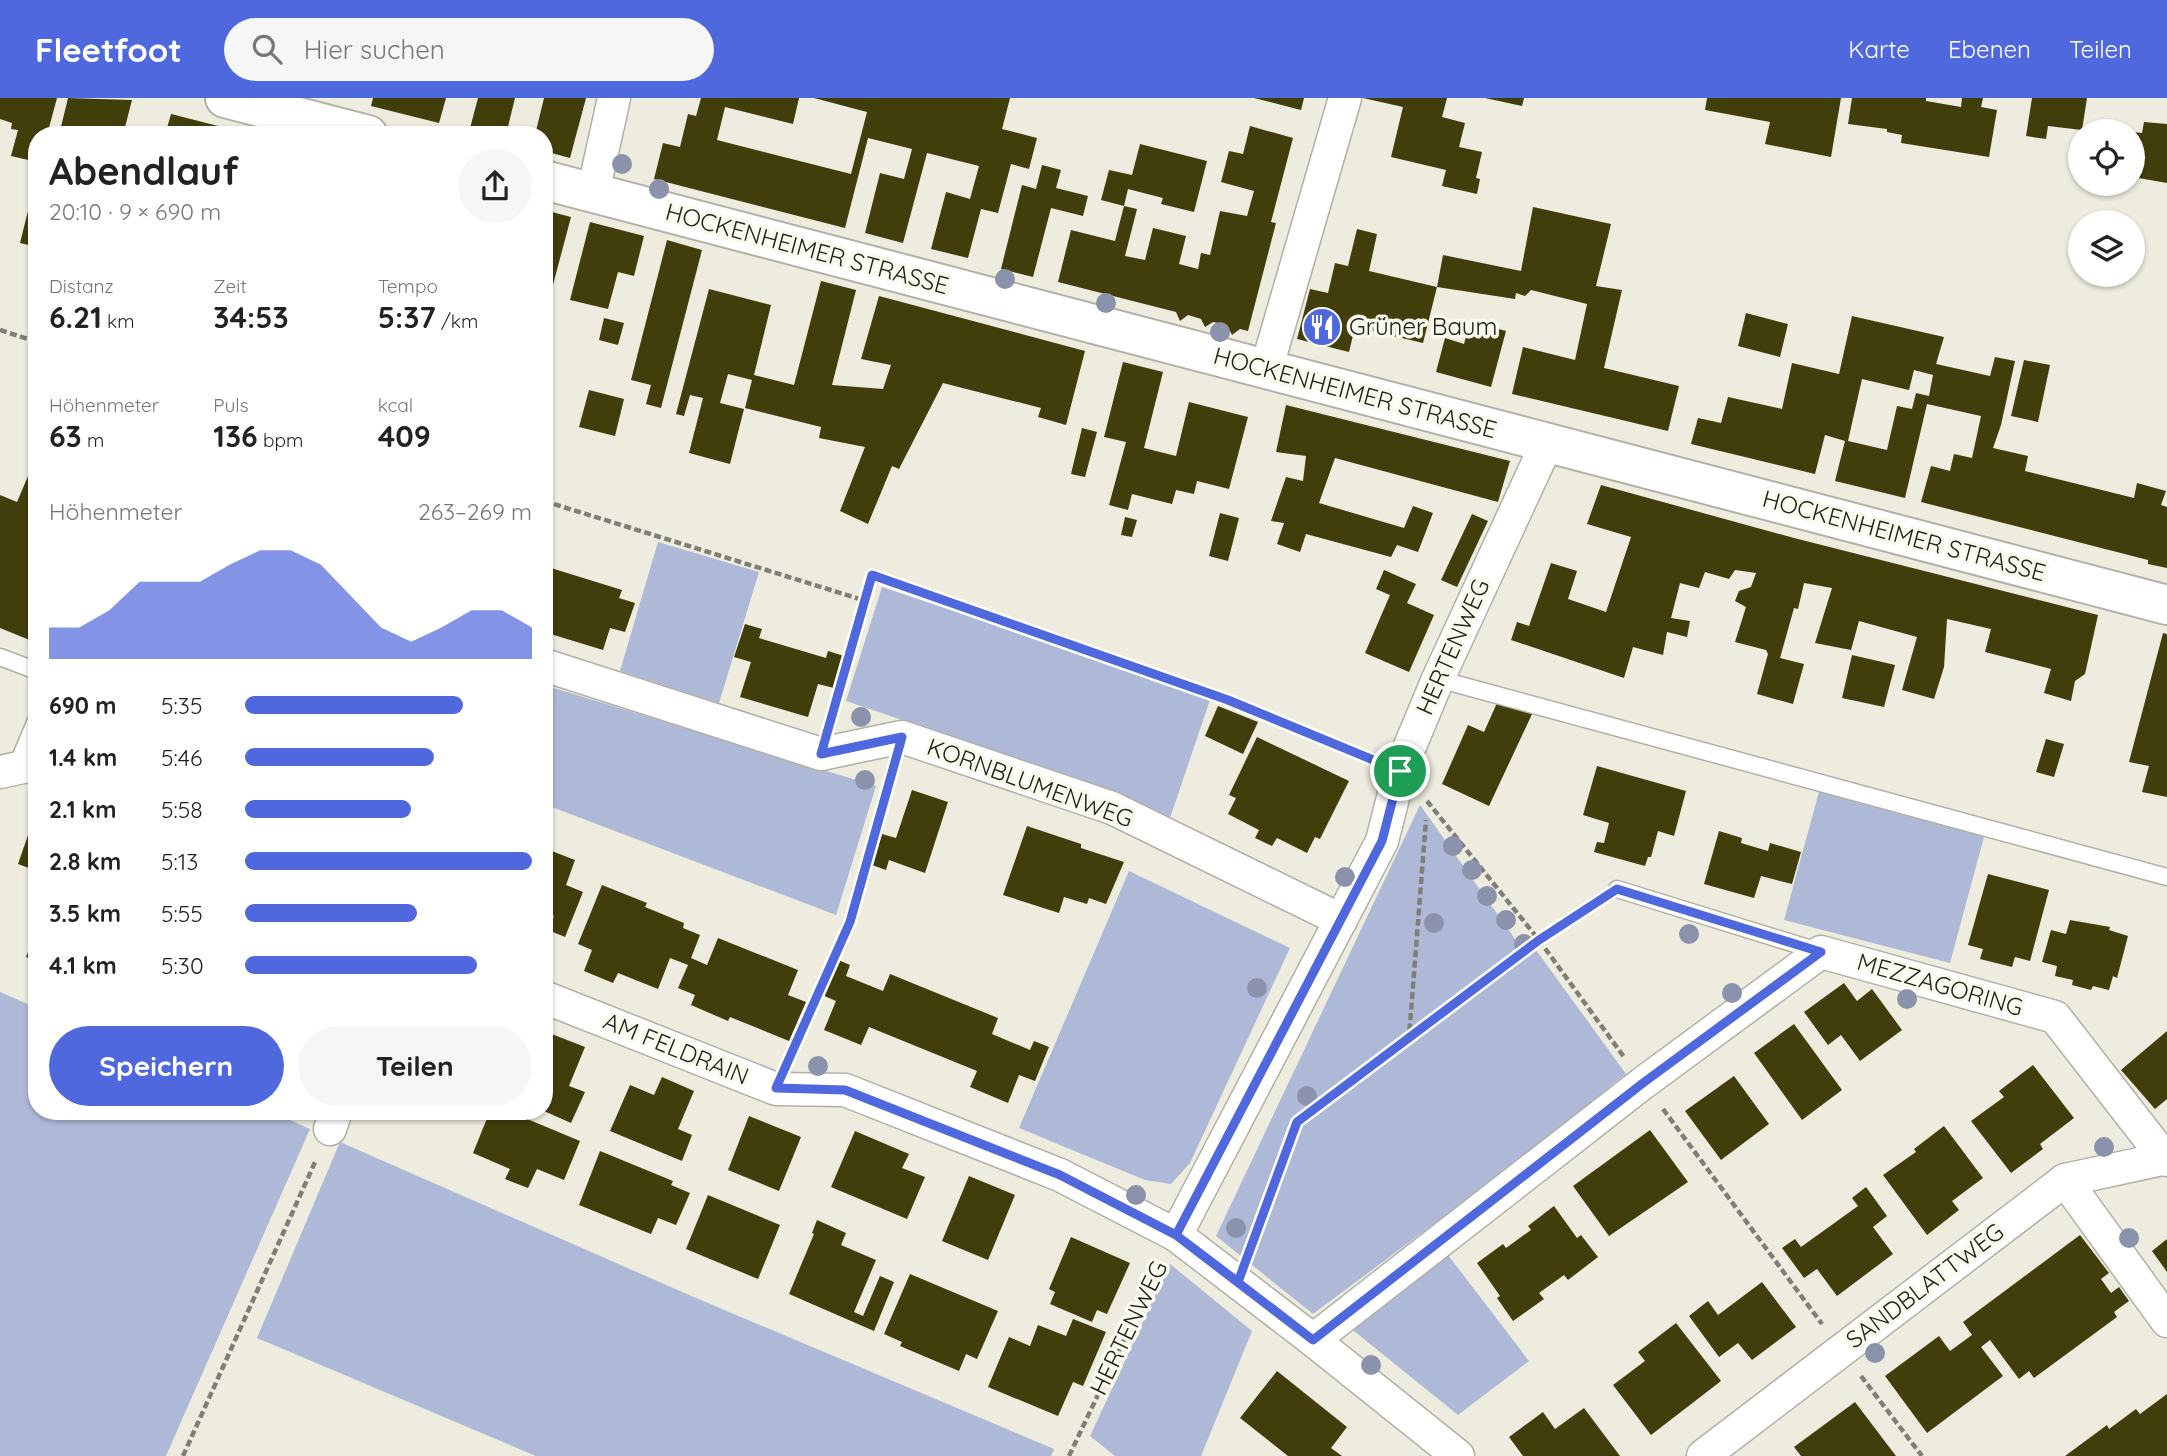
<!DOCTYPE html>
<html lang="de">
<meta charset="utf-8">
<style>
body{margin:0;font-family:Quicksand,sans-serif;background:#f6f6f6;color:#222;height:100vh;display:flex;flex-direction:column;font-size:26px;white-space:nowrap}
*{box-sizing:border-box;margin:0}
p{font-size:23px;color:#767676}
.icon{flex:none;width:38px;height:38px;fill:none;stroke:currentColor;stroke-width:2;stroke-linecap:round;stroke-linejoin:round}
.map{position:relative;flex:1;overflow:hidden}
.drawer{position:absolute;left:28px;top:28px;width:525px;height:994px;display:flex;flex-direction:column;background:#fff;border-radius:28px;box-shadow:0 2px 5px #0004}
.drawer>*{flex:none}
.fabs{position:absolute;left:2068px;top:21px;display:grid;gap:14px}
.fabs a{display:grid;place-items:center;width:77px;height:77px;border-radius:50%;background:#fff;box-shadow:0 2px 5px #0004;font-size:35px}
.pin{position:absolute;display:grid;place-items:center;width:60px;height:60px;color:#fff;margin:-30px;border:4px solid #fff;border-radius:50%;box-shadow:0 2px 7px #0007}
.round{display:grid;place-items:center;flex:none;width:74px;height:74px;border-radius:37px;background:#f6f6f6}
.headline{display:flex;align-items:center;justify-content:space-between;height:119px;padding:0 21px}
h1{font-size:38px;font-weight:700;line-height:52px}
.metrics{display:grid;grid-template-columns:repeat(3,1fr);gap:10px;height:119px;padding:7px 21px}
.metrics div{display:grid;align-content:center}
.metrics b{font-size:30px;font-weight:700}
.metrics small{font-size:19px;font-weight:400}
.metrics p{font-size:19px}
.chart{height:196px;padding:14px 21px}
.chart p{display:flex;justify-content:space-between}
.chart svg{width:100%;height:126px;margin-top:7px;fill:#4f68dd;opacity:.7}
.primary-button{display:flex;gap:14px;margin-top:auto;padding:14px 21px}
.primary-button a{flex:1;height:80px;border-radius:42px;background:#4f68dd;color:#fff;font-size:28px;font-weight:700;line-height:80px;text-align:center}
.primary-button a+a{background:#f6f6f6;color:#222}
ul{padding:0 21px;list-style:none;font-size:23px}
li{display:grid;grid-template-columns:112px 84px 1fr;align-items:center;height:52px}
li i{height:18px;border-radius:9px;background:#4f68dd}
header{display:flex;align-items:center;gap:42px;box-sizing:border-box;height:98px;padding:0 35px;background:#4f68dd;color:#fff}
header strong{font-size:33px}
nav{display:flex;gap:38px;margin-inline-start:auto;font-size:24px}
.search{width:490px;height:63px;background:#f6f6f6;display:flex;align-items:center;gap:18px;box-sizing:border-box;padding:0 24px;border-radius:38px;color:#767676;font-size:26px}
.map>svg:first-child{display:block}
.green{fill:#aeb9d8}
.building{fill:#423e0b;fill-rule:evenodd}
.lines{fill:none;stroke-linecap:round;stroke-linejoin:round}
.service-casing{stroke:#b0b0a4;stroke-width:19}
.minor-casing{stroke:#b0b0a4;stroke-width:35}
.tertiary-casing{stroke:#b0b0a4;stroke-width:42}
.path{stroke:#807f77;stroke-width:4.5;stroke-dasharray:7 3.5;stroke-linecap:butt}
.service{stroke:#fff;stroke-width:16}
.minor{stroke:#fff;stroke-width:32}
.tertiary{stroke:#fff;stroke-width:38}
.tree{fill:#8a92ac}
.route-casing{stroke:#fff;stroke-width:14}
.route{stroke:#4f68dd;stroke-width:9}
.labels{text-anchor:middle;stroke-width:7;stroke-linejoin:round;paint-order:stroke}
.street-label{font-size:24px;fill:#23231e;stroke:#faf9ed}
.poi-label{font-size:24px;fill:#23231e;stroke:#faf9ed;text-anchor:start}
</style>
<header>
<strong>Fleetfoot</strong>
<div class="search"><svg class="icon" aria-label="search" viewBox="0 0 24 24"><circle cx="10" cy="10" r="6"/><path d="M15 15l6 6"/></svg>Hier suchen</div>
<nav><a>Karte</a><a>Ebenen</a><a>Teilen</a></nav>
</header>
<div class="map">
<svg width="2167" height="1358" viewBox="0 0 2167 1358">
<rect width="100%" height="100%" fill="#edecdf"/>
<g class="green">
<polygon points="658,444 759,474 719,605 620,573"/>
<polygon points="882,489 1211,599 1170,720 1115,694 846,603"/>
<polygon points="544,587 876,688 836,817 544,706"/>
<polygon points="1820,690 1985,735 1950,865 1784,822"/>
<polygon points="1420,707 1520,848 1536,852 1626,976 1609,989 1612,993 1313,1216 1216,1138"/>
<polygon points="1129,773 1290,850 1190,1065 1171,1086 1145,1082 1019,1030"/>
<polygon points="0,894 37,910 37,1013 270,1013 310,1031 166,1358 0,1358"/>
<polygon points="340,1044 696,1200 1054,1351 1051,1358 536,1358 257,1240"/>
<polygon points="1445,1153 1529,1263 1458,1317 1349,1229"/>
<polygon points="1170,1166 1252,1233 1201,1358 1115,1358 1090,1338"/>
</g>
<g class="building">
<polygon points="0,0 57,0 47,37 37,37 37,64 11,58 18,32 11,31 12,25 0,21"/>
<polygon points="68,0 132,2 123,37 59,37"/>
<polygon points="373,0 446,0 439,25 371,8"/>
<polygon points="478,0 515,0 506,37 482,37 469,34"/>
<polygon points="544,0 586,0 570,60 544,53 544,37 535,37"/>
<polygon points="701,0 799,0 793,26 725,9 717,42 851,76 867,14 814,0 1010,0 1002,31 1037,40 1029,71 1011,66 998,115 981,111 968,160 931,151 946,94 970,101 979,68 927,55 903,145 865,135 880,75 904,81 912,51 868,40 845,130 654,81 663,45 680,49 688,16 696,18"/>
<polygon points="1254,0 1304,0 1301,12"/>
<polygon points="1363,0 1447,0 1442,19 1465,25 1459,49 1482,54 1476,80 1480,81 1477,96 1442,88 1446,72 1391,59 1403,9"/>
<polygon points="1485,0 1524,0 1522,8"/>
<polygon points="1707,0 1841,0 1831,59 1765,46 1770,24 1705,12"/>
<polygon points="1852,0 1926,0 1926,3 1961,9 1962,0 1983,0 1981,9 1997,12 1989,59 1901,45 1902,37 1887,34 1887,31 1848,26"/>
<polygon points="2032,0 2087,0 2082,32 2048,28 2046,41 2026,38"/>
<polygon points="171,16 230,31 229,37 165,37"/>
<polygon points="2144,24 2167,26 2167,85 2133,79 2133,34 2142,35"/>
<polygon points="1250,28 1293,40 1271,124 1276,125 1248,233 1240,231 1232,237 1227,227 1213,224 1205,229 1201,221 1188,217 1180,223 1176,214 1058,184 1071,132 1115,143 1124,108 1101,102 1109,72 1132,77 1140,46 1207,63 1194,114 1161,106 1163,100 1128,91 1124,108 1137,111 1125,158 1145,162 1153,130 1186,138 1179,166 1198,171 1201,155 1210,157 1220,113 1247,118 1254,93 1221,84 1229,53 1243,56"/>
<polygon points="1042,67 1061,72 1056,90 1088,98 1083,118 1051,110 1033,179 1001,171 1022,87 1036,91"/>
<polygon points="29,109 37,110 37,149 20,145"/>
<polygon points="1533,109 1611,126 1596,188 1622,192 1604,270 1679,288 1668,333 1512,296 1523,249 1575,262 1587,206 1531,192 1525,198 1516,195 1515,201 1437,189 1443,157 1521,173"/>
<polygon points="544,112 571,119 545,217 544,217"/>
<polygon points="590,124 644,138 634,178 618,174 608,211 570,202"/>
<polygon points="1357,131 1377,136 1369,173 1437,189 1423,245 1355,229 1349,254 1297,241 1310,191 1328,195 1335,165 1348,168"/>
<polygon points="667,142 702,152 661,310 646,306 651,287 631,282"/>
<polygon points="821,183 856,192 832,287 883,291 891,267 861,261 879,198 1085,253 1066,327 1038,319 1041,310 943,285 899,371 892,368 868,426 840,413 865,349 819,340 821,329 745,310 752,282 728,276 720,305 744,311 730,366 689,355 703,300 690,297 684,318 676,316 709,191 771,207 754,277 794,287"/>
<polygon points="1746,215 1788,226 1780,259 1738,248"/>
<path d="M1852,218L1944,239L1936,266L1990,278L1995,259L2015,263L2001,327L1993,350L2028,358L2025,373L2134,400L2137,385L2166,393L2161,407L2167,409V470L2148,466V462L1921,404L1931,368L1950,373L1954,356L1972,360L1981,318L1927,306L1905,400L1835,383L1845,343L1825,337L1815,376L1691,346L1698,320L1721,325L1728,299L1782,311L1792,265L1839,276ZM1914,272L1933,277L1929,298L1916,295L1912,311L1897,308L1887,352L1848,343L1862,281L1909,292Z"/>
<polygon points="604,220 624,225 618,247 599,242"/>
<polygon points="1470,223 1506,233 1491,289 1436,274 1445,240 1464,246"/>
<polygon points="2024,262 2050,267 2038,324 2011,318"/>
<polygon points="1123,264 1163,274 1144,350 1176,358 1189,304 1248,319 1229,391 1197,383 1194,396 1176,392 1172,406 1132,396 1128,412 1109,407 1126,344 1104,339"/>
<polygon points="589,292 624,301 615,338 579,329"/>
<polygon points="1286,307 1510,363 1498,404 1335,360 1319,405 1404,430 1413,408 1433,415 1418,454 1397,447 1391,459 1306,436 1300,454 1277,446 1284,425 1271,423 1286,379 1303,383 1306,358 1276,354"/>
<polygon points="1082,330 1097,334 1085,379 1071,376"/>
<polygon points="37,357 37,545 0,530 0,397 17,404"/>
<polygon points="1601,387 1794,440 2098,517 2085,576 2075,583 2071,603 2044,595 2051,571 1985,554 1991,531 1947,521 1944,569 1934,601 1902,592 1917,539 1859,523 1851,552 1815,545 1832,490 1804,485 1798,511 1794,510 1780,560 1804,566 1793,606 1757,596 1768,556 1766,552 1735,544 1746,509 1735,503 1739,493 1751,489 1756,475 1735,472 1729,481 1705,474 1699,490 1680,485 1671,520 1690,523 1687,539 1667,534 1663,557 1633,549 1624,580 1511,542 1517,524 1529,528 1551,465 1577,473 1568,501 1606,514 1631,439 1587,426"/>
<polygon points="1220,415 1239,420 1228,463 1209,458"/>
<polygon points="1472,416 1488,423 1457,489 1441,482"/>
<polygon points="1125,419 1137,422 1132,439 1121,437"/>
<polygon points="551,470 622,492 619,500 635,505 625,534 610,530 603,552 544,534 544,478 548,479"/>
<polygon points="1384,472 1416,486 1407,505 1434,517 1409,574 1365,555 1390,497 1376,491"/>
<polygon points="745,526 762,531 759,540 826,560 828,553 844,558 834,590 818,586 808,619 740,599 751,564 734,559"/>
<polygon points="2163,535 2167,536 2167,699 2142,694 2149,668 2129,664"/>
<polygon points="1852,557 1895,567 1884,609 1842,600"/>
<polygon points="1497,605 1533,614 1489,708 1442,686 1468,627 1484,634"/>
<polygon points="1218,608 1258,624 1243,656 1205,638"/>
<polygon points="1257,639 1349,683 1320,741 1315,739 1307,755 1277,740 1272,748 1255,740 1259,732 1228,716 1236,700 1229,697"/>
<polygon points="2046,641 2064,646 2054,679 2036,674"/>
<polygon points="1597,668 1686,693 1674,738 1658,733 1651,759 1648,759 1645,768 1594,754 1597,744 1604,745 1609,725 1583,717"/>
<polygon points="912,692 948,704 925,775 889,762 886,772 872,767 882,736 896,740"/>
<polygon points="34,720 37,721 37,773 18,766"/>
<polygon points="1027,728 1081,746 1081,750 1124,764 1106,806 1089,800 1087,806 1064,799 1059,815 1003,797"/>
<polygon points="1719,733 1742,740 1741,745 1768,753 1770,745 1801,754 1792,786 1761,778 1754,800 1704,786"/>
<polygon points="544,750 575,762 566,787 583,794 565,839 548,832 554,818 544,814"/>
<polygon points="1988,776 2049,792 2030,863 2015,859 2012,869 1980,861 1983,851 1968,847"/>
<polygon points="602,787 647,805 645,809 684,825 683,830 700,837 691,860 707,867 718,840 798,872 788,897 806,904 789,943 730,919 728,923 691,907 695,897 678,890 688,867 670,860 658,891 618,875 613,885 584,873 592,852 578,846"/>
<polygon points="2070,822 2110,829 2109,832 2128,838 2117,880 2113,878 2109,892 2093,888 2091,892 2072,887 2073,882 2055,878 2057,868 2042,864 2051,832 2066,836"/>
<polygon points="37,832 37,863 26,859"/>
<polygon points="836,861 850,867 846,878 883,893 890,876 998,920 992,936 1030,952 1034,943 1049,949 1035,983 1019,977 1008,1005 970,989 977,973 869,929 861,947 824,932 836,903 822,897"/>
<polygon points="1844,885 1857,903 1872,891 1902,932 1860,963 1841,937 1828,947 1804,914"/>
<polygon points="1794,926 1842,992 1802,1022 1754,955"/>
<polygon points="544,933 585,949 569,988 585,994 571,1025 544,1013 550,999 544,996"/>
<polygon points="2167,933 2167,1001 2155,1011 2121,972"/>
<polygon points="2033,967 2074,1020 2040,1046 2043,1051 2011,1075 1971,1023 2004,999 1999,993"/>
<polygon points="1734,978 1769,1026 1721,1062 1685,1013"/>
<polygon points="662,979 694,993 678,1031 692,1037 682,1063 610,1033 630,987 654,997"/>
<polygon points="490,1013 508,1013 580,1043 564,1082 537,1071 528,1090 505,1081 510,1071 473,1055"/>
<polygon points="749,1018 801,1039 779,1093 728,1072"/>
<polygon points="1944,1028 1983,1080 1952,1103 1959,1112 1927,1137 1883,1077 1916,1054 1914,1051"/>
<polygon points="1650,1032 1688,1084 1609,1138 1573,1088"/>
<polygon points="855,1033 909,1056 902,1070 925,1079 907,1121 831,1089"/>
<polygon points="600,1053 673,1083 671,1087 690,1095 676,1127 658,1120 651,1136 579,1107"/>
<polygon points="969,1078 1015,1097 988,1162 942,1143"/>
<polygon points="1866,1089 1887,1118 1873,1129 1893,1156 1837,1198 1817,1171 1804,1180 1782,1150 1795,1141 1801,1149 1858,1108 1852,1100"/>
<polygon points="708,1097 780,1127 758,1181 686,1151"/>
<polygon points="1554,1108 1577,1140 1581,1137 1598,1159 1568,1182 1564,1177 1539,1195 1544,1201 1513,1223 1497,1200 1500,1198 1477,1165 1503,1146 1506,1150 1531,1132 1528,1128"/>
<polygon points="817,1122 846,1135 841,1147 876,1162 854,1214 863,1218 880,1178 894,1184 874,1233 789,1196 814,1136 812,1135"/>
<polygon points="2080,1137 2109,1175 2101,1181 2111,1195 2119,1189 2129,1203 2114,1214 2117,1219 2034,1280 2029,1273 2019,1281 1990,1242 1981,1249 2003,1278 1927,1335 1885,1278 1939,1238 1950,1253 1972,1237 1963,1224"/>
<polygon points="1071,1139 1130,1165 1107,1216 1097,1212 1092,1224 1050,1206 1055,1194 1049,1191"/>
<polygon points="2167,1141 2167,1174 2152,1153"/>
<polygon points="910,1176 998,1213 977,1261 966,1256 959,1273 900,1248 902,1244 884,1236"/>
<polygon points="1762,1184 1796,1229 1752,1262 1738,1245 1719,1259 1689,1218 1708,1203 1718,1217"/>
<polygon points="1073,1221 1106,1234 1083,1288 1073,1284 1058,1318 988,1289 1009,1239 1030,1248 1038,1227 1066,1238"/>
<polygon points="1676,1225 1721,1283 1651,1337 1613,1287 1645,1263 1638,1254"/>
<polygon points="1277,1273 1347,1329 1331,1350 1342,1358 1288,1358 1240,1320"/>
<polygon points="2167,1296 2167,1358 2065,1358 2107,1327 2109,1331 2136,1311 2140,1316"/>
<polygon points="1855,1304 1896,1358 1801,1358 1794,1349"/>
<polygon points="1584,1310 1620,1358 1523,1358 1509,1339 1543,1314 1555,1331"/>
</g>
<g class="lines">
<g class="service-casing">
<g id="service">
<polyline points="0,559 37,573"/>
<polyline points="1438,581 2167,779"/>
<polyline points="15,672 37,620"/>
<polyline points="1617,791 1821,854"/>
</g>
</g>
<g class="minor-casing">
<g id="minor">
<polyline points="593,95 614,0"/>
<polyline points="1266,272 1345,0"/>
<polyline points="544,567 821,656 902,639 1112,710 1341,822"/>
<polyline points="0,674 37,666"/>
<polyline points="544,899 776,991 845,992 1060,1077 1176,1137 1313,1242 1458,1358"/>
<polyline points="330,1031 336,1013"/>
<polyline points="2065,1082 2167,1223"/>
<polyline points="1176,1137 1382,743 1400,672 1438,581 1547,345"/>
<polyline points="1313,1242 1643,985 1821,854 2055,919 2166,1062"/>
<polyline points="1703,1358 2065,1082 2167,1060"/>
</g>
</g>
<g class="tertiary-casing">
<g id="tertiary">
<polyline points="225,0 368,37"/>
<polyline points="544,82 2167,507"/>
</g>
</g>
<g class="path">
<polyline points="0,232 37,244"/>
<polyline points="544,403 866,503 872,477 1228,602 1368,659"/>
<polyline points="831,620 866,503"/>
<polyline points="1427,703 1539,842 1624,959"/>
<polyline points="1409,939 1539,842 1596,805"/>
<polyline points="790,958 850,824 891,677"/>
<polyline points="1663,1011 1822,1226"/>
<polyline points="1250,1152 1297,1024 1409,939 1426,722"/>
<polyline points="1861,1278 1922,1358"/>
<polyline points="183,1358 316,1062"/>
<polyline points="1069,1358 1159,1168"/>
</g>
<use href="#service" class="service"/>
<use href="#minor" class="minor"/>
<use href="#tertiary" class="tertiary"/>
</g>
<g class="tree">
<circle cx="622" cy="66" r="10"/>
<circle cx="659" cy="91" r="10"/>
<circle cx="1005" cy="181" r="10"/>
<circle cx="1106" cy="205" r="10"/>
<circle cx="1220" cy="234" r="10"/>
<circle cx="861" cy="619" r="10"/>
<circle cx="865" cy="682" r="10"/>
<circle cx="1453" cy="748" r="10"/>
<circle cx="1472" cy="772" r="10"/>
<circle cx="1345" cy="779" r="10"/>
<circle cx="1487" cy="798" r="10"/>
<circle cx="1506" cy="822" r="10"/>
<circle cx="1434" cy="825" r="10"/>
<circle cx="1689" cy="836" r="10"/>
<circle cx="1524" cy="846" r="10"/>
<circle cx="1257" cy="890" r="10"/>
<circle cx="1732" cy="895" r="10"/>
<circle cx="1907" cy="901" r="10"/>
<circle cx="818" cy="968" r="10"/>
<circle cx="1307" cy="998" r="10"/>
<circle cx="2104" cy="1049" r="10"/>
<circle cx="1136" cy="1097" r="10"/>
<circle cx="1236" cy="1130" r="10"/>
<circle cx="2129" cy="1140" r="10"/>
<circle cx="1875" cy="1255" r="10"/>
<circle cx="1371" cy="1267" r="10"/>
</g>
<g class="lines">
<g class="route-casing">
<polyline id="route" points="1400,673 1228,602 872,477 821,656 902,639 850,824 776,990 845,992 1060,1077 1176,1137 1313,1242 1643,985 1821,854 1617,791 1539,842 1297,1024 1238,1184 1176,1137 1382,743 1400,673"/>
</g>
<use href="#route" class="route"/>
</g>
<defs>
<g id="restaurant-disc" transform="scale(2.0125)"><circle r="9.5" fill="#4f68dd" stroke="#faf9ed"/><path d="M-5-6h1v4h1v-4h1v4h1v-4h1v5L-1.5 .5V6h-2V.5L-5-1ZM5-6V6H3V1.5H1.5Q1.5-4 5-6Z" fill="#fff"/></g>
</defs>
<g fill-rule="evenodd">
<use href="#restaurant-disc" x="1322" y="229"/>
</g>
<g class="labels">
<g class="street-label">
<text transform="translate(807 151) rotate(15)" y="8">HOCKENHEIMER STRASSE</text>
<text transform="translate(1355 295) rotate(15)" y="8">HOCKENHEIMER STRASSE</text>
<text transform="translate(1904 438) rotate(15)" y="8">HOCKENHEIMER STRASSE</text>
<text transform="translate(1453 549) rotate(-66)" y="8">HERTENWEG</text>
<text transform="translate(1030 685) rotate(20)" y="8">KORNBLUMENWEG</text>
<text transform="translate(1940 887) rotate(16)" y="8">MEZZAGORING</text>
<text transform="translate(676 951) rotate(22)" y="8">AM FELDRAIN</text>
<text transform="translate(1925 1188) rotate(-37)" y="8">SANDBLATTWEG</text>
<text transform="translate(1129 1230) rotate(-64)" y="8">HERTENWEG</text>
</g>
<g class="poi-label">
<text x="1349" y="237">Grüner Baum</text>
</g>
</g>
</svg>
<div class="fabs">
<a><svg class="icon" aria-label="locate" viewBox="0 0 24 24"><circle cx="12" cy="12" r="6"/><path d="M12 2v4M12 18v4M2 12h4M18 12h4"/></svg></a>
<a><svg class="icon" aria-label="layers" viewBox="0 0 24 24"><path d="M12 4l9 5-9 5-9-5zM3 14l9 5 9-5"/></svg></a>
</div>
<div class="pin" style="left:1400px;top:673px;background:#1e9e55"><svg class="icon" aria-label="arrive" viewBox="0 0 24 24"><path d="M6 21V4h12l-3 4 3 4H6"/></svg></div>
<section class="drawer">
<div class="headline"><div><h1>Abendlauf</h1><p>20:10 · 9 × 690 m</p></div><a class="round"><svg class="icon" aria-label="share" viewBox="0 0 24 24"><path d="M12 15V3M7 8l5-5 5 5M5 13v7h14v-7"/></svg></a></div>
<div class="metrics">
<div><p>Distanz</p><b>6.21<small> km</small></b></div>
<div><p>Zeit</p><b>34:53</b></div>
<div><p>Tempo</p><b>5:37<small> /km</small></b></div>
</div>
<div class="metrics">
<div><p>Höhenmeter</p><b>63<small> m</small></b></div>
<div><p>Puls</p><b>136<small> bpm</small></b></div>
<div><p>kcal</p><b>409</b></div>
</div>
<div class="chart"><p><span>Höhenmeter</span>263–269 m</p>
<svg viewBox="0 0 160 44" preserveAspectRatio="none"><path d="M0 44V33L10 33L20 27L30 17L40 17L50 17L60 11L70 6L80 6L90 11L100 22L110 33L120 38L130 33L140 27L150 27L160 33V44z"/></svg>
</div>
<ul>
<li><b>690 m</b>5:35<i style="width:76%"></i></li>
<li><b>1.4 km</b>5:46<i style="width:66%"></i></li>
<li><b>2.1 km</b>5:58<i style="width:58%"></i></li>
<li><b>2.8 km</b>5:13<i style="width:100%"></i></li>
<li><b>3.5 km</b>5:55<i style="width:60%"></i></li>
<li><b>4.1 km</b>5:30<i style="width:81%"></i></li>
</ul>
<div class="primary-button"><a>Speichern</a><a>Teilen</a></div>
</section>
</div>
